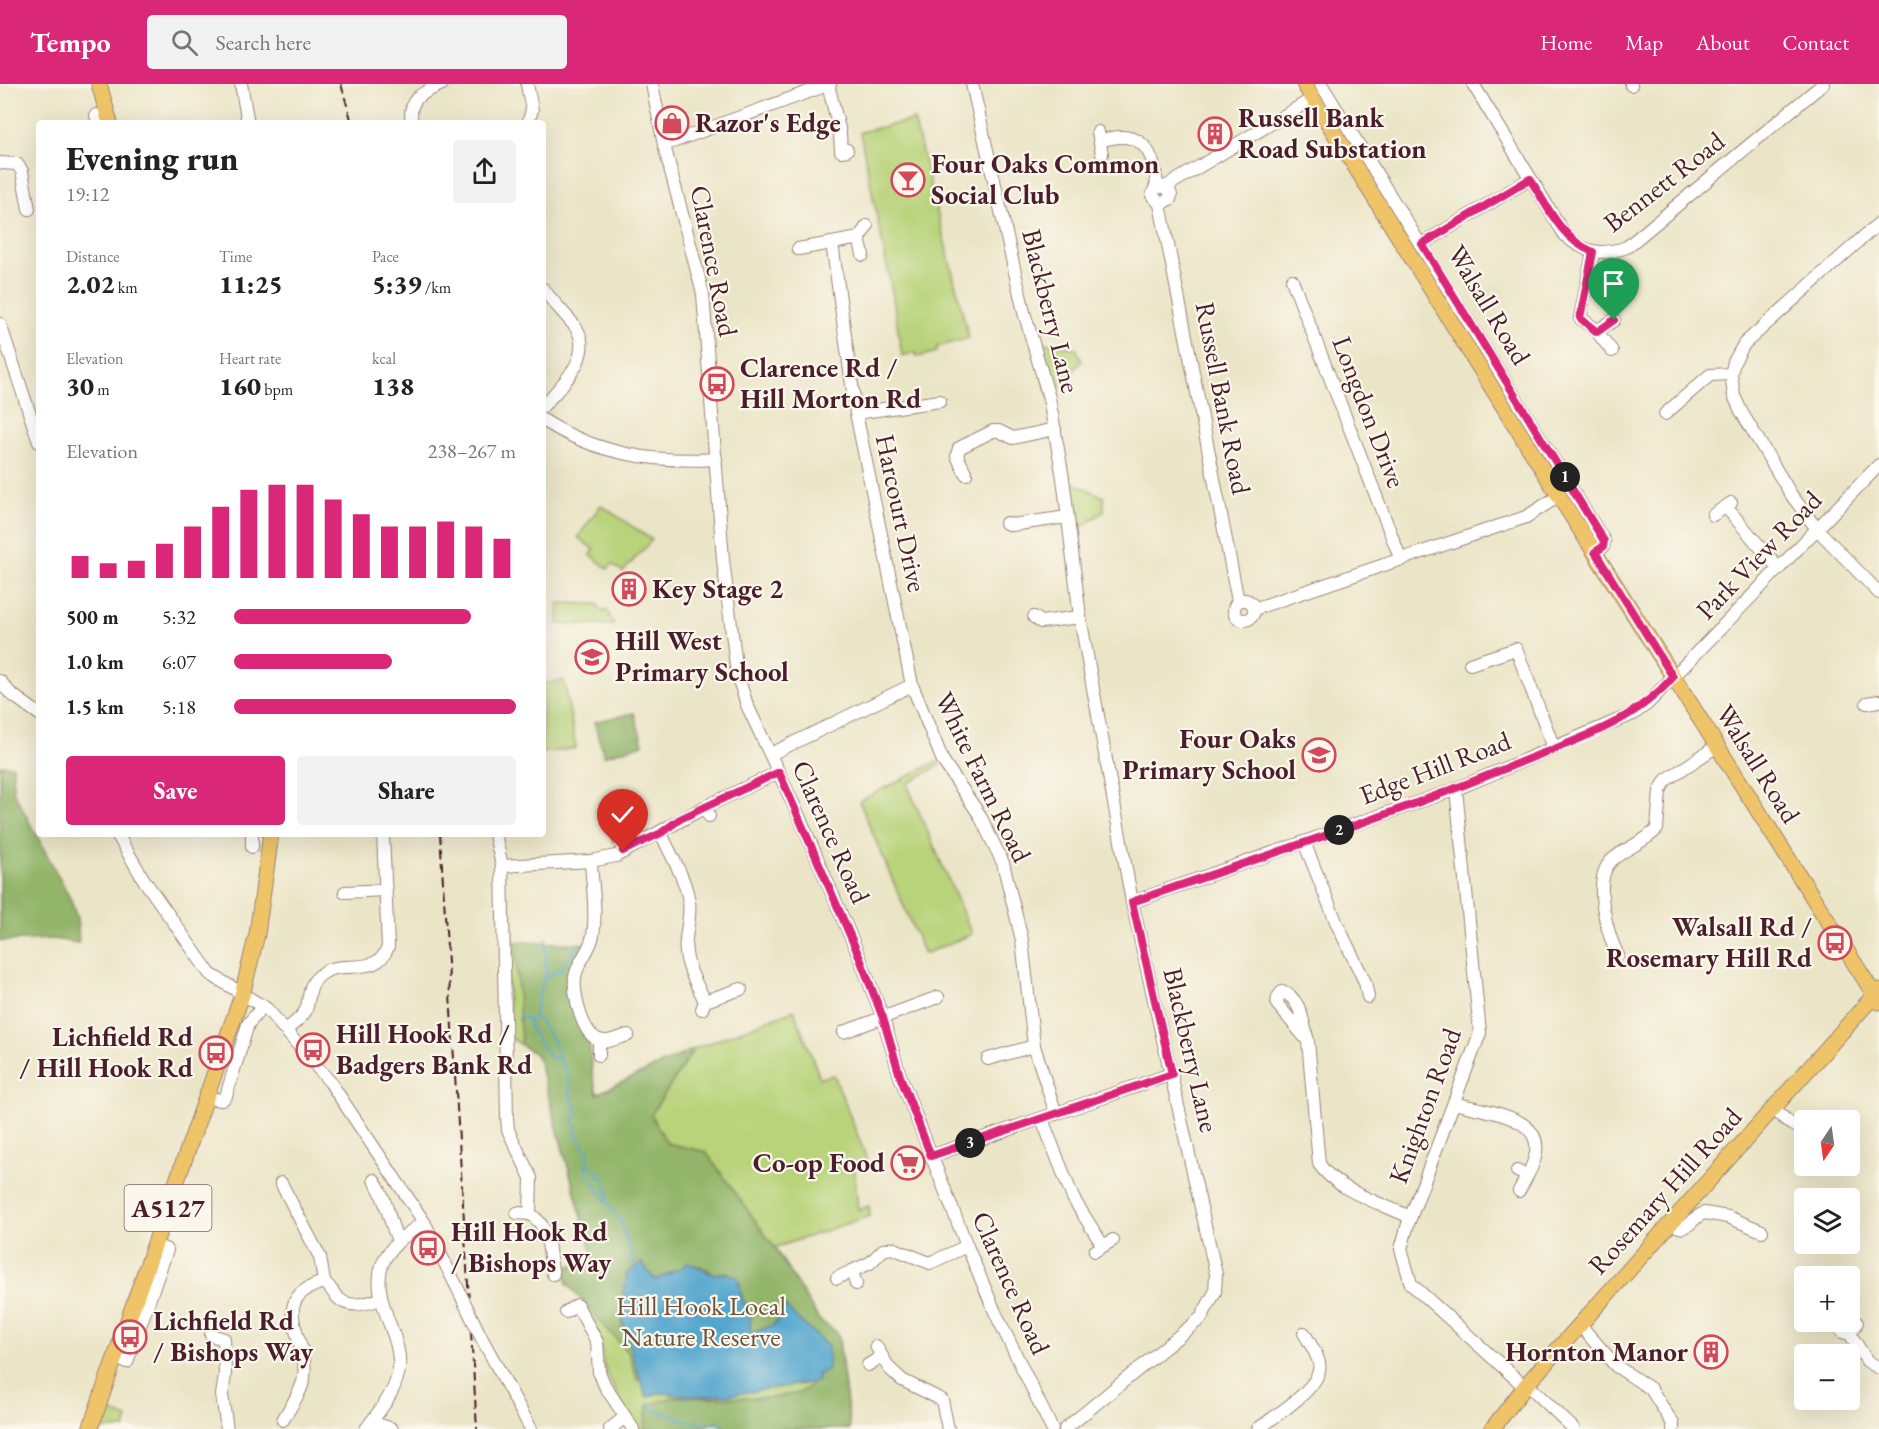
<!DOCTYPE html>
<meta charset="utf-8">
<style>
body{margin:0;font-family:"EB Garamond",serif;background:#f2f2f2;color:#222;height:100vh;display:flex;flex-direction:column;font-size:22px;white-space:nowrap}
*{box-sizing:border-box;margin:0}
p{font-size:20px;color:#767676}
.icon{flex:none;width:33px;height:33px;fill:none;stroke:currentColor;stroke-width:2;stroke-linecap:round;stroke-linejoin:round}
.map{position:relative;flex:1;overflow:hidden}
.sheet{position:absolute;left:36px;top:36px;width:510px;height:717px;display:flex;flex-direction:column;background:#fff;border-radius:6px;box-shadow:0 6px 24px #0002}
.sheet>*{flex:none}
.needle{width:39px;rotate:193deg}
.controls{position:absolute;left:1794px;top:1026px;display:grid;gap:12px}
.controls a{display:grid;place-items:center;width:66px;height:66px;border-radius:6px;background:#fff;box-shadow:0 6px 24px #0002;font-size:30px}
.pin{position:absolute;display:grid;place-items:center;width:51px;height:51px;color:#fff;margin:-62px -26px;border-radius:50% 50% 50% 0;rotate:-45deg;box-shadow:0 0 6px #0007}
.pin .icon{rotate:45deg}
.km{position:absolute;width:30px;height:30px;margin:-15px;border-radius:50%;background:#222;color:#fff;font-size:16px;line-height:30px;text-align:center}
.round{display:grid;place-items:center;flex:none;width:63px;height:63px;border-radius:6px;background:#f2f2f2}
.overview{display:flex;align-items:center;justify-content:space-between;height:102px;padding:0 30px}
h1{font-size:33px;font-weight:800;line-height:45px}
.stats{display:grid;grid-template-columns:repeat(3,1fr);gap:9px;height:102px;padding:6px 30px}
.stats div{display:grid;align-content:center}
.stats b{font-size:26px;font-weight:800}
.stats small{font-size:16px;font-weight:400}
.stats p{font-size:16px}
.chart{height:168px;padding:12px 30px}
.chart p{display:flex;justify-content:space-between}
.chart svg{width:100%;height:108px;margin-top:6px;stroke:#db2777;stroke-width:6}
.button{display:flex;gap:12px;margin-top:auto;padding:12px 30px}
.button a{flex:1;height:69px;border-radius:6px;background:#db2777;color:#fff;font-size:24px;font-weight:800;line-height:69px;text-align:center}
.button a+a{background:#f2f2f2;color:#222}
ul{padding:0 30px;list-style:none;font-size:20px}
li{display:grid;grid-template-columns:96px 72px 1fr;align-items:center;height:45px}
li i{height:15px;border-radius:8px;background:#db2777}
header{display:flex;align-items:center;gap:36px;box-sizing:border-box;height:84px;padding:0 30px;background:#db2777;color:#fff}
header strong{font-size:28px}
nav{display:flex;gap:33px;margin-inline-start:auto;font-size:21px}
.search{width:420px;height:54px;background:#f2f2f2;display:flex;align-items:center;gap:15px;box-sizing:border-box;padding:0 21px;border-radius:6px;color:#767676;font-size:22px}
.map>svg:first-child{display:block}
.green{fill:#b8d379;stroke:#817952;stroke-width:1.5}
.forest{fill:#92b569;stroke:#6e6a4a;stroke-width:1.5}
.water{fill:#52a6ce;stroke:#4e627c;stroke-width:1.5}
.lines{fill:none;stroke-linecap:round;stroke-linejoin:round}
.stream{stroke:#52a6ce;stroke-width:2}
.minor-casing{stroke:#9a8279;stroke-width:14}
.major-casing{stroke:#9a8279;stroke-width:17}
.minor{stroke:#fff;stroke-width:12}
.major{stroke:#efc469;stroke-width:15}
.rail{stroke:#4a1f2b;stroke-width:2;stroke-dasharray:9 4.5;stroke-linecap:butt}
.minor-bridge-casing{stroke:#9a8279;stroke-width:14;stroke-linecap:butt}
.minor-bridge{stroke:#fff;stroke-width:12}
.route-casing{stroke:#fff;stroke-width:12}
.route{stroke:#db2777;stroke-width:8}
.labels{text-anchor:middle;stroke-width:4.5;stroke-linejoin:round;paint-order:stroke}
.shield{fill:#fbf7ec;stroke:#7f6065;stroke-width:1.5}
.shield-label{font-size:26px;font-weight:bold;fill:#4a1f2b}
.poi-label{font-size:27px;font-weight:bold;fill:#4a1f2b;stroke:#fbf7ec;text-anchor:start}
.street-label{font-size:27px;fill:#4a1f2b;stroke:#fbf7ec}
.park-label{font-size:27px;fill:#6b5542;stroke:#fbf7ec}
</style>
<header>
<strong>Tempo</strong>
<div class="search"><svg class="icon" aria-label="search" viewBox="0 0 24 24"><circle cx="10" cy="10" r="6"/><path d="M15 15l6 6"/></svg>Search here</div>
<nav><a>Home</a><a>Map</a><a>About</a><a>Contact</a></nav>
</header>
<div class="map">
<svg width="1879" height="1345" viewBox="0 0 1879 1345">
<rect width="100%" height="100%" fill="#fbf7ec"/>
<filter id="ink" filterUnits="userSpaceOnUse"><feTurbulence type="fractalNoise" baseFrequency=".0167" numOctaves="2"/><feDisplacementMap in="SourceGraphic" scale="12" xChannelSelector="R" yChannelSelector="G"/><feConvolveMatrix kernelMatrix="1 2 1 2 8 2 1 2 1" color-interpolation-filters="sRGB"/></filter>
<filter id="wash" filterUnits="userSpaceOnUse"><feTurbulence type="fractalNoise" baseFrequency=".008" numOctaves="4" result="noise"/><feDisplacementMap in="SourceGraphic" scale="24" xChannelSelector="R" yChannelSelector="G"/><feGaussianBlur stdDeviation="1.35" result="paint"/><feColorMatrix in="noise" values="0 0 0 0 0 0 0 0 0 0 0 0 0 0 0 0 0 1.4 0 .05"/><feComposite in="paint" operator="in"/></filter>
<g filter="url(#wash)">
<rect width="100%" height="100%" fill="#ebe5c7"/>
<g class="green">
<polygon points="914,36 969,254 937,263 937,268 917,273 915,268 902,272 892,207 860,48"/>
<polygon points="1033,257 1076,264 1082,277 1049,314"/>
<polygon points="1063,394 1104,413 1104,427 1070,452"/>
<polygon points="601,421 652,456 623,488 612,480 608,485 591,471 594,466 578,453"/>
<polygon points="558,519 597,520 603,528 607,526 614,541 558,540"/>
<polygon points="564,596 576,664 543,669 543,600"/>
<polygon points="938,677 940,681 907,700 972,850 924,870 859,717"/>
<polygon points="507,858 587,860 571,892 578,939 590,964 592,992 597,1010 694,965 794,926 820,994 834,991 867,1075 854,1081 858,1126 869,1122 870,1132 774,1164 819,1236 838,1249 850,1345 727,1345 716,1338 696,1345 638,1345 621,1320 604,1283 599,1252 582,1216 567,1199 565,1184 593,1173 537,971 508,952"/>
<polygon points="104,1325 128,1334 125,1345 99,1345"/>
</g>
<g class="forest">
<polygon points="634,629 643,660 604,672 594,638"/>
<polygon points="0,681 13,682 13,707 71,816 77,835 79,859 53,855 0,857"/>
<polygon points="515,858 587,860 571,892 578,939 590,964 592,989 597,1010 694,965 651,1031 667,1059 706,1068 775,1164 819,1236 838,1249 850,1345 727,1345 716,1338 696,1345 644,1345 648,1321 674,1313 771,1314 799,1309 818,1296 817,1291 825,1286 808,1244 799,1239 785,1222 782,1223 775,1240 753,1249 750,1246 751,1229 743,1217 738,1194 727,1188 714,1190 701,1182 683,1183 658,1195 627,1189 622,1241 632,1263 643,1298 637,1296 629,1270 567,1199 565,1184 593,1173 537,971 521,961"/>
</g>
<path class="water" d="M686,1178C695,1180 708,1189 714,1190C725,1190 728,1187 738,1194L743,1217L751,1229L750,1246L753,1249L775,1240L782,1223L785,1222C798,1237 814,1248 828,1263V1285L817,1291L818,1296L816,1298L729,1311L695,1312L658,1309L647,1313C642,1304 621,1235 621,1227C621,1214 626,1202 627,1189L642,1179L654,1195H658L683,1183Z"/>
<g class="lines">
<g class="stream">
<polyline points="580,859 561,885 544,894 533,934 539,936 552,956 570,1000 570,1013 578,1027 573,1037 577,1043 575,1050 588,1068 586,1087 620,1137 635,1182"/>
<polyline points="546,890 546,854"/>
<polyline points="520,932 529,936 530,944 550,974 558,974"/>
<polyline points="586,1080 599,1088 599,1093 604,1094 609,1111 606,1117"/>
<polyline points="649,1319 652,1325 689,1337 718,1340 725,1345"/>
</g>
</g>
</g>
<g filter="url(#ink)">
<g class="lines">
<g class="minor-casing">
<g id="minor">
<polyline points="241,0 248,39"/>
<polyline points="527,0 532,26 528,39"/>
<polyline points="652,0 664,61 703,210 723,476 737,590 747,621 799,732 859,872 883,934 900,992 967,1162 995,1228 1052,1345"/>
<polyline points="828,0 840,49 841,67 847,66"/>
<polyline points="972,0 1024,228 1049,314 1063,394 1080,533 1132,818 1216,1190 1215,1208 1201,1234 1065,1345"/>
<polyline points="1321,0 1604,457 1603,463 1595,468"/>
<path d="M1473,0L1565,151C1584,169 1602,172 1627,163L1823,0"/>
<polyline points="1631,0 1631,1"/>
<polyline points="96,31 98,39"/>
<path d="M412,39C407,14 422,9 442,0"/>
<polyline points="1098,48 1102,70"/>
<path d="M1100,57C1140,44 1154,64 1157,102"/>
<polyline points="664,61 830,0"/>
<polyline points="0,79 17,80 22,87 29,125"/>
<polyline points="1167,102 1171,111 1170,115 1160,120 1152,111 1155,104 1167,102 1312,15"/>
<polyline points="1160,120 1238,517"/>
<polyline points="1879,139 1744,260 1734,278 1731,290 1734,312 1742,329 1792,412 1817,445 1879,509"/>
<polyline points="867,142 859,154 832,159 856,329 912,601"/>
<polyline points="859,154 863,171"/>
<polyline points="1422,160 1530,95"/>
<polyline points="798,165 832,159"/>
<polyline points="1593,168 1580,234 1594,244 1612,267"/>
<polyline points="1292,196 1401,476"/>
<path d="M543,205C553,218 564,229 574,241C597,270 561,302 543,322"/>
<polyline points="0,240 39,358"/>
<polyline points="1597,247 1614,236"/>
<polyline points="856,329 940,317"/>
<polyline points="1665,330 1710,291 1731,290"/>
<path d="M543,336C596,370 654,379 716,375"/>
<polyline points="966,390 957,372 959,364 993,347 999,347 1013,354 1055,345"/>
<polyline points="1726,423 1779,485"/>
<polyline points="1713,431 1731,419"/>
<polyline points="1006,439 1012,441 1067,433"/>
<circle cx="1244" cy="526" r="10"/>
<polyline points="1254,525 1526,433 1559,412"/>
<polyline points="1034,533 1041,538 1080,533"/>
<polyline points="1470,580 1516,565 1554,664"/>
<polyline points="0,597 10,609 39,630"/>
<polyline points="1867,619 1879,617"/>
<polyline points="771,670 912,601 943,677 979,730 1003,779 1022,856 1034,962 1056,1030"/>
<polyline points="1456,705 1480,949 1408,1140 1401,1165 1411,1200 1524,1302"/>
<polyline points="610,731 623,767"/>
<polyline points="709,732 705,723 779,688"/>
<path d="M661,749C670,770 686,795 689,818C691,830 687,843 686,855C683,878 695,897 705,917"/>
<polyline points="117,750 144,796 210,890 267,925 330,998 424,1138 455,1199"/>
<polyline points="252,750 252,763"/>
<path d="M495,750L502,782L507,1033L508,1046L531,1094L530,1130C552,1144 547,1167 553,1190"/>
<polyline points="1304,758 1337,840 1365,898 1368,913"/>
<path d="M591,777C592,801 597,827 593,851C591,866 577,878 575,893C573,910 582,958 606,957C612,957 621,953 628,951"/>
<polyline points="502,782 591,777 616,772 705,723"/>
<polyline points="345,808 386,806"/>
<polyline points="1132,818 1456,705 1633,630 1647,620 1879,381"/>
<path d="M1618,871C1607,851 1592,796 1611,777C1624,764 1644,759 1657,745L1660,707L1666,696L1717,662"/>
<polyline points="702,925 705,917 741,905"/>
<path d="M286,946C293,940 302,934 306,926C311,910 307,900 323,889C343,875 377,894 388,863L383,750"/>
<polyline points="844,948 938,913"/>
<path d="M1308,957C1303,940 1301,913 1282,908L1278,913L1277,920L1308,957L1319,1080C1337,1107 1381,1119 1410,1133"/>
<polyline points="599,971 599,956"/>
<polyline points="988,975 1034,962"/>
<polyline points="206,1014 222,1016 226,1012 248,940 263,922"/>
<path d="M1454,1019C1494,1030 1561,1033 1527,1092"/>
<polyline points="1773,1025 1791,1040 1804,1046"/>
<polyline points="1042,1035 1073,1114 1103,1162"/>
<polyline points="931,1072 1172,990"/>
<polyline points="1517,1087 1527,1092 1519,1107"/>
<path d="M374,1096C387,1114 388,1136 398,1156"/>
<polyline points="281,1099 320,1173 324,1198"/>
<polyline points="517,1129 530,1130"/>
<path d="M1671,1138C1688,1152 1689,1135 1704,1129L1728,1133L1762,1147"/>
<polyline points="1095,1167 1113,1156"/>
<polyline points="837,1194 852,1187"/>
<polyline points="856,1200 852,1187 870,1179 883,1166 892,1164 930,1179 967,1162"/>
<polyline points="566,1228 577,1221 597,1258 599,1288 605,1302 633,1345"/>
<polyline points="1579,1240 1616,1282 1651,1305 1673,1340 1673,1345"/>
<polyline points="1842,1248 1850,1250 1867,1277 1879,1284"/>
<polyline points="1850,1250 1857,1239"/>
<polyline points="211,1251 224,1255 225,1291 222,1311 227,1345"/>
<polyline points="481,1253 531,1345"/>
<polyline points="876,1262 889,1284 902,1296 942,1316 948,1345"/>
<polyline points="114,1275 127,1278 167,1166 155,1161"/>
<polyline points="868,1281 881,1273"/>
<polyline points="1527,1300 1574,1345"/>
<path d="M283,1336C290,1323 302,1308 304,1293C310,1255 264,1215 324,1198C330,1202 332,1208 337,1213C349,1226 367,1219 381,1215"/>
<polyline points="371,1338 392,1345"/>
<path d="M366,1345C378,1329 394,1310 398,1290C402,1274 396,1256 390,1241C369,1187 379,1168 424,1138"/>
<polyline points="610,1345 625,1333"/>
<path d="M1258,1345C1274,1332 1325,1302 1319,1279C1317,1269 1309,1258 1304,1249"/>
</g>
</g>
<g class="major-casing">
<g id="major">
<polyline points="99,0 110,39"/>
<polyline points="1304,0 1559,412 1879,918"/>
<polyline points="90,1345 242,911 257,850 271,750"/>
<polyline points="1492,1345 1527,1300 1879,906"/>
</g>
</g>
<use href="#minor" class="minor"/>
<use href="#major" class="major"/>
<g class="rail">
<polyline points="341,0 352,39"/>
<polyline points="440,750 477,1345"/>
</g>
<g class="minor-bridge-casing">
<polyline id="minor-bridge" points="455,1199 481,1253"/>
</g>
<use href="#minor-bridge" class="minor-bridge"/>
</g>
</g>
<g class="lines" filter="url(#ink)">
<g class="route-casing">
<path id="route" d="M623,767L661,749L680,735L779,688L859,872L883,934L900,992L931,1072L1172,990L1132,818C1261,773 1391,732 1516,680C1574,656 1631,641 1673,593L1595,468L1603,463L1604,457L1422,160L1530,95C1548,123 1561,155 1593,168L1580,234L1597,248L1614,236"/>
</g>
<use href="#route" class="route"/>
</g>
<defs>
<g id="shop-ring" transform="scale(1.725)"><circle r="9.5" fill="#fbf7ec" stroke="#d1495b" stroke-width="1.5"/><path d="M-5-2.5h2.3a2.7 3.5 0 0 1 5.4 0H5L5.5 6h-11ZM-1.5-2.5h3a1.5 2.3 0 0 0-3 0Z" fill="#d1495b"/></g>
<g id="building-ring" transform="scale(1.725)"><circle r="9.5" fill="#fbf7ec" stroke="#d1495b" stroke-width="1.5"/><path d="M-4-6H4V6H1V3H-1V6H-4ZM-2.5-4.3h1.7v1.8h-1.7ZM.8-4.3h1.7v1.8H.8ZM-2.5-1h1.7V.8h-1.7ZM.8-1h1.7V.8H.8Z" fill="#d1495b"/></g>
<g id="bar-ring" transform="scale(1.725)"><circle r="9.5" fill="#fbf7ec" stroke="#d1495b" stroke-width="1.5"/><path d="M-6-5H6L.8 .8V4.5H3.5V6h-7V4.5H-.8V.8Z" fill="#d1495b"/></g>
<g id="bus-ring" transform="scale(1.725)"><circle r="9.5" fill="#fbf7ec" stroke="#d1495b" stroke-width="1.5"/><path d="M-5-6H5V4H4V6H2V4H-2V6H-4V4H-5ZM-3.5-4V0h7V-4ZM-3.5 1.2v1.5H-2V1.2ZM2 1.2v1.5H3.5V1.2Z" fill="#d1495b"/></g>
<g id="school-ring" transform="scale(1.725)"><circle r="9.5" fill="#fbf7ec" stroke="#d1495b" stroke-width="1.5"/><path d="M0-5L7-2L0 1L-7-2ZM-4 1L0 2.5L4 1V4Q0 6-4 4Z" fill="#d1495b"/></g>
<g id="supermarket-ring" transform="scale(1.725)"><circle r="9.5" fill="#fbf7ec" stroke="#d1495b" stroke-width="1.5"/><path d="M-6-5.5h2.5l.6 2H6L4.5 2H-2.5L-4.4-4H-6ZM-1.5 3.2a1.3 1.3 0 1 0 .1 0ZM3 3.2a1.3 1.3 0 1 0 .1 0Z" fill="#d1495b"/></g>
</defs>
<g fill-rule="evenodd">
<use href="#shop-ring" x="672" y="39"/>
<use href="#building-ring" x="1215" y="50"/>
<use href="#bar-ring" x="908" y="96"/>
<use href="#bus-ring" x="717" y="300"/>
<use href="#building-ring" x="629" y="505"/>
<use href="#school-ring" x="592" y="573"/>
<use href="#school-ring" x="1319" y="671"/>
<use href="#bus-ring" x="1835" y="859"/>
<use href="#bus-ring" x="313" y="966"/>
<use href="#bus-ring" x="216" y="969"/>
<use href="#supermarket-ring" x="908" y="1079"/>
<use href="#bus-ring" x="428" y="1164"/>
<use href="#bus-ring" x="130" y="1253"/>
<use href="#building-ring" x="1711" y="1268"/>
</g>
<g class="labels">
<rect class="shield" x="124.5" y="1101" width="87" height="46" rx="4.5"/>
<g class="shield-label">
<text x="168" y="1133">A5127</text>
</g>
<g class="poi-label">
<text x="1238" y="43">Russell Bank<tspan x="1238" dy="31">Road Substation</tspan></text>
<text x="695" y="48">Razor's Edge</text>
<text x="931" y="89">Four Oaks Common<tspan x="931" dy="31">Social Club</tspan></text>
<text x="740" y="293">Clarence Rd /<tspan x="740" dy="31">Hill Morton Rd</tspan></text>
<text x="652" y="514">Key Stage 2</text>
<text x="615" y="566">Hill West<tspan x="615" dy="31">Primary School</tspan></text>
<text x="1296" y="664" text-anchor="end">Four Oaks<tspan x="1296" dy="31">Primary School</tspan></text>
<text x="1812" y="852" text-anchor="end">Walsall Rd /<tspan x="1812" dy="31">Rosemary Hill Rd</tspan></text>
<text x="336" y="959">Hill Hook Rd /<tspan x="336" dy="31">Badgers Bank Rd</tspan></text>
<text x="193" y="962" text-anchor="end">Lichfield Rd<tspan x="193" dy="31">/ Hill Hook Rd</tspan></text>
<text x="885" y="1088" text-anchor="end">Co-op Food</text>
<text x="451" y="1157">Hill Hook Rd<tspan x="451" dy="31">/ Bishops Way</tspan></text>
<text x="153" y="1246">Lichfield Rd<tspan x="153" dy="31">/ Bishops Way</tspan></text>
<text x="1688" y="1277" text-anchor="end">Hornton Manor</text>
</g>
<g class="street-label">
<text transform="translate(1664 98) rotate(-38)" y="9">Bennett Road</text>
<text transform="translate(714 177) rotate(79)" y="9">Clarence Road</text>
<text transform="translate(1489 221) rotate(59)" y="9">Walsall Road</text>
<text transform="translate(1051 227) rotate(76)" y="9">Blackberry Lane</text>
<text transform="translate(1223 314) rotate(79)" y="9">Russell Bank Road</text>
<text transform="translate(1369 328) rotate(69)" y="9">Longdon Drive</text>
<text transform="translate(901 429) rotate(78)" y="9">Harcourt Drive</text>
<text transform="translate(1759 471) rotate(-46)" y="9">Park View Road</text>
<text transform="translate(1758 680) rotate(58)" y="9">Walsall Road</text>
<text transform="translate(1435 684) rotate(-21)" y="9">Edge Hill Road</text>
<text transform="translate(983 693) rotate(64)" y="9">White Farm Road</text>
<text transform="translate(831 748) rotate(66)" y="9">Clarence Road</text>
<text transform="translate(1191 966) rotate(77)" y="9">Blackberry Lane</text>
<text transform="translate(1425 1022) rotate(-70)" y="9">Knighton Road</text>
<text transform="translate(1665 1107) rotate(-48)" y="9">Rosemary Hill Road</text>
<text transform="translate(1011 1199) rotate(66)" y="9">Clarence Road</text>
</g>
<g class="park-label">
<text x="701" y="1231">Hill Hook Local<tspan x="701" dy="31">Nature Reserve</tspan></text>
</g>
</g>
</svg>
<div class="controls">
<a><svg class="needle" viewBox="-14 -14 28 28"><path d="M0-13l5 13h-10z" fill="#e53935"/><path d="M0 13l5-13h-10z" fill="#767676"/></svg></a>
<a><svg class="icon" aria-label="layers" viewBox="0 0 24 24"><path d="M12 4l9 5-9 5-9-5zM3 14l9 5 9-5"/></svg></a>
<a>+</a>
<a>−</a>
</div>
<div class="pin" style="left:1614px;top:236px;background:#1e9e55"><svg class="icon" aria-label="arrive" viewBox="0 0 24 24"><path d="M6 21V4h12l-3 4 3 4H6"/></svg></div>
<div class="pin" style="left:623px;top:767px;background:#d93025"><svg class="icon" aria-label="check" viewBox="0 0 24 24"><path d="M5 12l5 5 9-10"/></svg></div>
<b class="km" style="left:1565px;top:393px">1</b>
<b class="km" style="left:1339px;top:746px">2</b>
<b class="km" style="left:970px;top:1059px">3</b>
<section class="sheet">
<div class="overview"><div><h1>Evening run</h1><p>19:12</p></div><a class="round"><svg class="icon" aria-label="share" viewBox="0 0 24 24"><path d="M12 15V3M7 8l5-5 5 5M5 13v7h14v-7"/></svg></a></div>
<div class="stats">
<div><p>Distance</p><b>2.02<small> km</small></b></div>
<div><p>Time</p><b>11:25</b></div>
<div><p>Pace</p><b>5:39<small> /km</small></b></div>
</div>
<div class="stats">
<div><p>Elevation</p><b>30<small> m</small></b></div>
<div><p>Heart rate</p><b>160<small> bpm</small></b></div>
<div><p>kcal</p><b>138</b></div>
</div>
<div class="chart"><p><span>Elevation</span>238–267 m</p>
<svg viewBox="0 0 160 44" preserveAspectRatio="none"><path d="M5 44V35M15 44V38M25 44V37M35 44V30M45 44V23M55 44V15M65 44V8M75 44V6M85 44V6M95 44V12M105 44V18M115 44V23M125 44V23M135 44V21M145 44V23M155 44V28"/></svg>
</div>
<ul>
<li><b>500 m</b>5:32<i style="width:84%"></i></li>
<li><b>1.0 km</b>6:07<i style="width:56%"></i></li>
<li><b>1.5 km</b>5:18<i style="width:100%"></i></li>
</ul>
<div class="button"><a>Save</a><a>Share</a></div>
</section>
</div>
